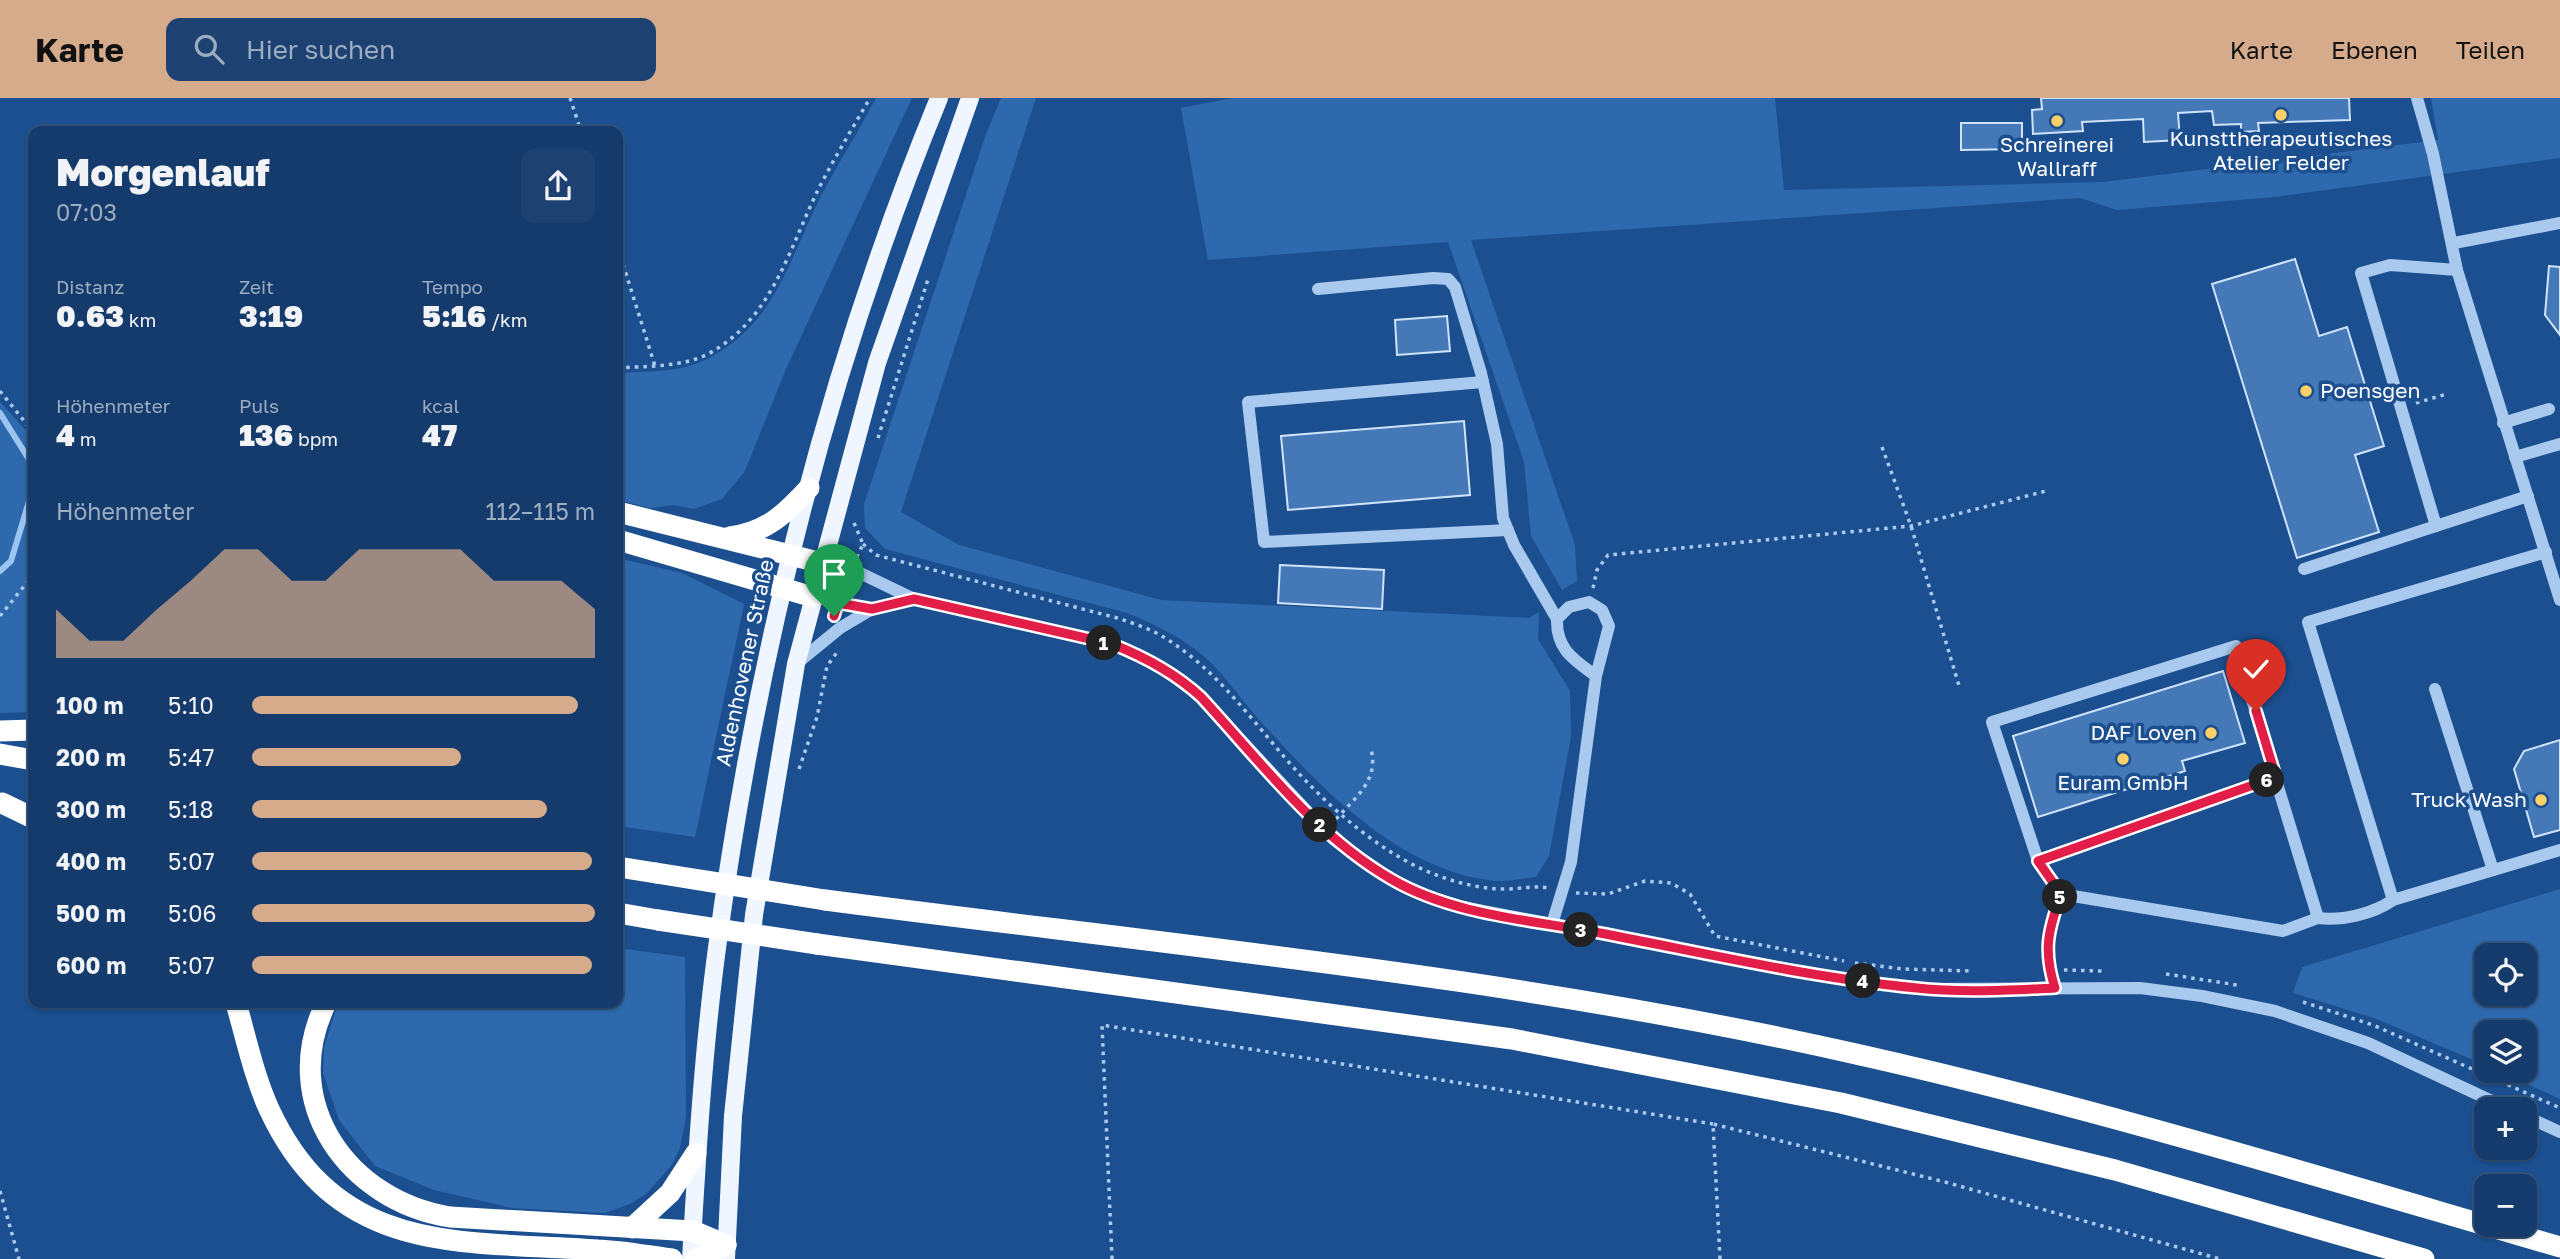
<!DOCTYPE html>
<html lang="de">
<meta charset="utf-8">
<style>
body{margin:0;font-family:"Golos Text",sans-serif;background:#1d4271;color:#f1f3f6;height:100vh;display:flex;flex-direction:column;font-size:26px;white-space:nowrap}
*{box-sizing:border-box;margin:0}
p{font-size:23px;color:#9dadc1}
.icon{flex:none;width:38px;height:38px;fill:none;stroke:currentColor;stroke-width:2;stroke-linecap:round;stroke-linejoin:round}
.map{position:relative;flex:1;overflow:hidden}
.panel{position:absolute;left:28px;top:28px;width:595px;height:882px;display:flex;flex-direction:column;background:#143b6b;border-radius:14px;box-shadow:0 2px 5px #0004,0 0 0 2px #33557e}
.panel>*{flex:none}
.buttons{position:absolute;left:2474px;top:845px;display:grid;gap:14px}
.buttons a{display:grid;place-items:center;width:63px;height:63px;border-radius:14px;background:#143b6b;box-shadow:0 2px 5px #0004,0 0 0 2px #33557e;font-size:35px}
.pin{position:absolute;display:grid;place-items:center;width:60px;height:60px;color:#fff;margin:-72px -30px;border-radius:50% 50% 50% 0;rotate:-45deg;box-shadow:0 0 7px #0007}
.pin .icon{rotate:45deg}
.km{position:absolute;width:35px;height:35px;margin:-18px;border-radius:50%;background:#222;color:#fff;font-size:19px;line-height:35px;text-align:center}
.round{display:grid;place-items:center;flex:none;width:74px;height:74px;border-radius:14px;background:#1d4271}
.overview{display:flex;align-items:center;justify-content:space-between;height:119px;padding:0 28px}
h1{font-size:38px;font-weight:800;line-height:52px}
.stats{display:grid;grid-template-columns:repeat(3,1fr);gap:10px;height:119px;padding:7px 28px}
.stats div{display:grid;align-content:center}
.stats b{font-size:30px;font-weight:800}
.stats small{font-size:19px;font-weight:400}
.stats p{font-size:19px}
.chart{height:196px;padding:14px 28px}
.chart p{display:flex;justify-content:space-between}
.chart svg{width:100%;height:126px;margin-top:7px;fill:#d6ab8b;opacity:.7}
ul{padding:0 28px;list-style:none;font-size:23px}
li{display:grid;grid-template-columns:112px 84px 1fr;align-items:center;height:52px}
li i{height:18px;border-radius:9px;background:#d6ab8b}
header{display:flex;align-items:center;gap:42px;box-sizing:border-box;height:98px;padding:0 35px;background:#d6ab8b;color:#111}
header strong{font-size:33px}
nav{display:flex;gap:38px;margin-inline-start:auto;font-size:24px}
.search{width:490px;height:63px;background:#1d4271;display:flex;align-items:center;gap:18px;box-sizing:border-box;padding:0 24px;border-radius:14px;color:#9dadc1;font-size:26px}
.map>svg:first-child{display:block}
.green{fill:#2e69ad;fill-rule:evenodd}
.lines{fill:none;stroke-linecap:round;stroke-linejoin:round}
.stream{stroke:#9cc4f0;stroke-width:6}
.building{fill:#4478b7;stroke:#cfe3fa;stroke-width:2}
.path{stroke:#a9c9ee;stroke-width:3.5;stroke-dasharray:3.5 5;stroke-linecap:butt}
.minor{stroke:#a9c9ee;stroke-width:12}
.major{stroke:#f0f6ff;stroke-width:18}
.highway{stroke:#fff;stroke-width:21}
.highway-bridge{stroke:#fff;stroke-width:21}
.route-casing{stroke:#fff;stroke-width:14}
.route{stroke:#e11d48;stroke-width:9}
.poi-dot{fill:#ffd166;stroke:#1b4f8f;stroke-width:2.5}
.labels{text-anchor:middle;stroke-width:7;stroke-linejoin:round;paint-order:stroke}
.poi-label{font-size:21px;fill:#fff;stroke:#1b4f8f}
.street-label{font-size:21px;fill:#fff;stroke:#1b4f8f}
</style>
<header>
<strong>Karte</strong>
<div class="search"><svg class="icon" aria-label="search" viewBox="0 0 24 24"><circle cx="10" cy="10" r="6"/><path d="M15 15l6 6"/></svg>Hier suchen</div>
<nav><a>Karte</a><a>Ebenen</a><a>Teilen</a></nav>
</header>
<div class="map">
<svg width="2560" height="1161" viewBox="0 0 2560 1161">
<rect width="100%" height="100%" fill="#1b4f8f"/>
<g class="green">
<path d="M876,0H912L786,271L745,373L722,401L694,411L674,407L650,410L618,402V275C647,273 681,275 707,261C776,226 789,161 821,98C838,65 859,33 876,0Z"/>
<path d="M1001,0H1036L901,414L959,447L1161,502L1529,520L1539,514L1538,541L1570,593L1571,639L1549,758L1536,779C1523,780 1507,784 1494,783C1398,772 1322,691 1261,624C1243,604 1228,581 1209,563C1186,541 1156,527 1127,515L885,451L865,430L864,406L986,36Z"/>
<polygon points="1232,0 1775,0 1784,92 2103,84 2438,42 2431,0 2560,0 2560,60 2275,99 2117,112 2080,100 1471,142 1575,447 1577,483 1562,492 1531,438 1524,364 1448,144 1208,162 1181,10"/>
<polygon points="0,304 33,340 33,614 0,615"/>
<polygon points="618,460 682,475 744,506 695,739 618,728"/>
<path d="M2560,791V1001L2499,973H2525V934H2487V968L2377,921L2293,895L2302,869ZM2487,858H2525V896H2487Z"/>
<polygon points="618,850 685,859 686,1019 680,1050 671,1068 646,1096 630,1106 605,1115 512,1110 434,1092 375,1068 339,1022 323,975 324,950 338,905 618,905"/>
</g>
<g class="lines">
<polyline class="stream" points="0,315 30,363 30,400 11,463 0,473"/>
</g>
<g class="building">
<polygon points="2041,0 2349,0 2350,22 2258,25 2259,33 2241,34 2241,26 2214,27 2212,13 2178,15 2180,42 2144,44 2143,21 2082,24 2083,33 2033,36 2032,12 2042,11"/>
<polygon points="1961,25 2022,25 2022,51 1961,52"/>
<polygon points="2295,161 2319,238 2347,229 2384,348 2355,357 2379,434 2297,460 2212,186"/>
<polygon points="2549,168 2560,169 2560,237 2545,217"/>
<polygon points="1447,218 1450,253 1397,257 1395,222"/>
<polygon points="1464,323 1470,397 1288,412 1281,338"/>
<polygon points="1280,467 1384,472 1382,511 1278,505"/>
<polygon points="2223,573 2245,645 2182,663 2185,673 2038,719 2013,638"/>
<polygon points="2560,642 2560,732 2534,739 2514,671 2524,653"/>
</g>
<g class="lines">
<g class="path">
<polyline points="570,0 581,33"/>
<polyline points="618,150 655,268"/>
<path d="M618,270C646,268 683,269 708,256C771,222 788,154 817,94C833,62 852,31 870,0"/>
<polyline points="0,293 33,334"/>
<polyline points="2416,305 2447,296"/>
<polyline points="878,340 929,178"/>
<polyline points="1882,349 1911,428 1960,591"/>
<polyline points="854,425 863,446 857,459"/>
<path d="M863,446L876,457L1121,521C1134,526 1148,530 1160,537C1221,572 1259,634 1306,683C1341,720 1391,761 1439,778C1461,786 1483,791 1506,791C1522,791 1533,787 1548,790"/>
<polyline points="1593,490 1597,472 1608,457 1911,428 2046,393"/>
<polyline points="0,518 33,477"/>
<polyline points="799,671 817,619 827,568 838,553"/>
<path d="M1336,721C1356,699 1379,682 1371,651"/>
<polyline points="1576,795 1608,796 1645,783 1671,785 1690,796 1715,838 1844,863"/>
<polyline points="1855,865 1903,871 1973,873"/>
<polyline points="2064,872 2102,873"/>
<polyline points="2166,876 2237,887"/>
<polyline points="2303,904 2373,927 2560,1010"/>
<polyline points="0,1093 19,1161"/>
<polyline points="1112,1161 1102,927 1713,1026"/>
<polyline points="1720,1161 1713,1026 1945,1084 2220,1161"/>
</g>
<g class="minor">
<polyline points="2417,0 2433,56 2457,172 2560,502"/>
<polyline points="2454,145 2560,125"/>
<polyline points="1318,191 1433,180 1448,181 1455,189 1481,275 1497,346 1503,420 1514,447 1557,521"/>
<polyline points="1483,284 1248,304 1264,444 1508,432"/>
<polyline points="2503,325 2549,311"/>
<polyline points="2515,359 2560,346"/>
<polyline points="2436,428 2361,175 2390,167 2457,172"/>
<polyline points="2546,454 2308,524 2393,802 2560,752"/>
<polyline points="822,465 860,475 914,501 1112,546 1159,568 1201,599 1333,741 1394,783 1428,798 1462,809 1552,826 1835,880 1919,891 2140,890 2202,898 2275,913 2368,945 2511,1012"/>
<polyline points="2304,471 2528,398"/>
<polyline points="813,499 872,511 914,501"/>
<polyline points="796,566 840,530 872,511"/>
<polyline points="2435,591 2493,772"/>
<path d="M2038,763L2275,679L2236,548L1992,624L2038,763L2061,796C2048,833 2043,851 2055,890"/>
<polyline points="2061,796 2283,833 2318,820 2275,679"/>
<path d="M2318,820C2342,823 2373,816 2393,802"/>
<path d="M1552,826L1571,764L1596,578L1609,528L1602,512L1589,504L1569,509L1557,521C1556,551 1573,561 1596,578"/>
<polyline points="2525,1018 2560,1034"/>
</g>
<g class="major">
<path d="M691,1161C697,1057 703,954 717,850C756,559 827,272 939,0"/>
<polyline points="726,1161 733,1018 754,817 796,566 877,265 970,0"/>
</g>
<g class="highway">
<polyline points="618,414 822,465"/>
<path d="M730,439C767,434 785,416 809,390"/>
<polyline points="618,442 813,499"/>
<polyline points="0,633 33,632"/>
<polyline points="0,656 33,662"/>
<polyline points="2,705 33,720"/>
<polyline points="618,769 656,775"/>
<path d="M825,802C1169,847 1517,879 1856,956C2093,1009 2326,1081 2560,1149"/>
<polyline points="618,815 658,822"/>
<polyline points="817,846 1512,941 1841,1005 2115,1072 2424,1161"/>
<path d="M236,905C246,940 254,978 269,1011C338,1160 462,1142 598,1152C623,1153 648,1158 672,1161"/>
<path d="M326,905C277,1005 349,1103 450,1119L693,1133L726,1147"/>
<polyline points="632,1130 670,1095 696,1055"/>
<polyline points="696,1161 726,1147"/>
</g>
<g class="highway-bridge">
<polyline points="656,775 825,802"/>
<polyline points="658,822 817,846"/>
</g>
</g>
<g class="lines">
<g class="route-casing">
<path id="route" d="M834,518L838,505L872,511L914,501L1112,546C1145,559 1175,575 1201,599C1260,663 1315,737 1391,781C1452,817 1531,822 1600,835C1705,855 1811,880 1917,890C1963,895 2009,892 2055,890C2043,852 2048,833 2061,796L2038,763L2276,679L2256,613"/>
</g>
<use href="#route" class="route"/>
</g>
<g class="poi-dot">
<circle cx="2281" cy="17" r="7"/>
<circle cx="2057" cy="23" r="7"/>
<circle cx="2306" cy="293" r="7"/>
<circle cx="2211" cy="635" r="7"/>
<circle cx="2123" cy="661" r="7"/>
<circle cx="2541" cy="702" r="7"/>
</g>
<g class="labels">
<g class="poi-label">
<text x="2281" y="48">Kunsttherapeutisches<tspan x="2281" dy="24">Atelier Felder</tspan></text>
<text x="2057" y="54">Schreinerei<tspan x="2057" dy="24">Wallraff</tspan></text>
<text x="2320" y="300" text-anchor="start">Poensgen</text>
<text x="2197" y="642" text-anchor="end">DAF Loven</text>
<text x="2123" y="692">Euram GmbH</text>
<text x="2527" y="709" text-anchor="end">Truck Wash</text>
</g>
<g class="street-label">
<text transform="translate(745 565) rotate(-78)" y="7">Aldenhovener Straße</text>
</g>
</g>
</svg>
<div class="buttons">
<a><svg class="icon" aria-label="locate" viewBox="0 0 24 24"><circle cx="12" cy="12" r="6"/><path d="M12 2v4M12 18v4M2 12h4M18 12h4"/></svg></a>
<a><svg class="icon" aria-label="layers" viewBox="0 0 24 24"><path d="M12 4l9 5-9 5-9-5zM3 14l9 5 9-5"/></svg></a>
<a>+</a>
<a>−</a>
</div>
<div class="pin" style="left:834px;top:518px;background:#1e9e55"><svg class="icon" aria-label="arrive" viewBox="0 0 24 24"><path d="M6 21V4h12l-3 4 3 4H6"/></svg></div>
<div class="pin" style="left:2256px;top:613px;background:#d93025"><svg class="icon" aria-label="check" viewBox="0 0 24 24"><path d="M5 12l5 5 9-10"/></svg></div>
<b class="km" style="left:1104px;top:545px">1</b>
<b class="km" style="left:1320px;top:727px">2</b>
<b class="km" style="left:1581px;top:832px">3</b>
<b class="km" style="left:1863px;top:883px">4</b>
<b class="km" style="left:2060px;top:799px">5</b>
<b class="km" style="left:2267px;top:682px">6</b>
<section class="panel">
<div class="overview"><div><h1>Morgenlauf</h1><p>07:03</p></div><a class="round"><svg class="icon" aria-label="share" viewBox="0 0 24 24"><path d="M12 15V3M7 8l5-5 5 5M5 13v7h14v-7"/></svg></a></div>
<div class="stats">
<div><p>Distanz</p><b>0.63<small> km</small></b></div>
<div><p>Zeit</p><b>3:19</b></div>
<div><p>Tempo</p><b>5:16<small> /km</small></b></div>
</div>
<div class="stats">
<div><p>Höhenmeter</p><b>4<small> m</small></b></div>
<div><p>Puls</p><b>136<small> bpm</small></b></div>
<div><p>kcal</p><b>47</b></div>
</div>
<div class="chart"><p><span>Höhenmeter</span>112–115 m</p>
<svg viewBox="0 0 160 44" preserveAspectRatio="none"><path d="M0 44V27L10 38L20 38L30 27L40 17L50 6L60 6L70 17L80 17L90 6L100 6L110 6L120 6L130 17L140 17L150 17L160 27V44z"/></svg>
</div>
<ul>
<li><b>100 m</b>5:10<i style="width:95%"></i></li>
<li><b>200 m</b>5:47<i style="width:61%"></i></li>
<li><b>300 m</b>5:18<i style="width:86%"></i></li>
<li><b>400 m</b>5:07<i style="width:99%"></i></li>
<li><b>500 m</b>5:06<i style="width:100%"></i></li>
<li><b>600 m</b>5:07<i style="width:99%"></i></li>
</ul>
</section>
</div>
